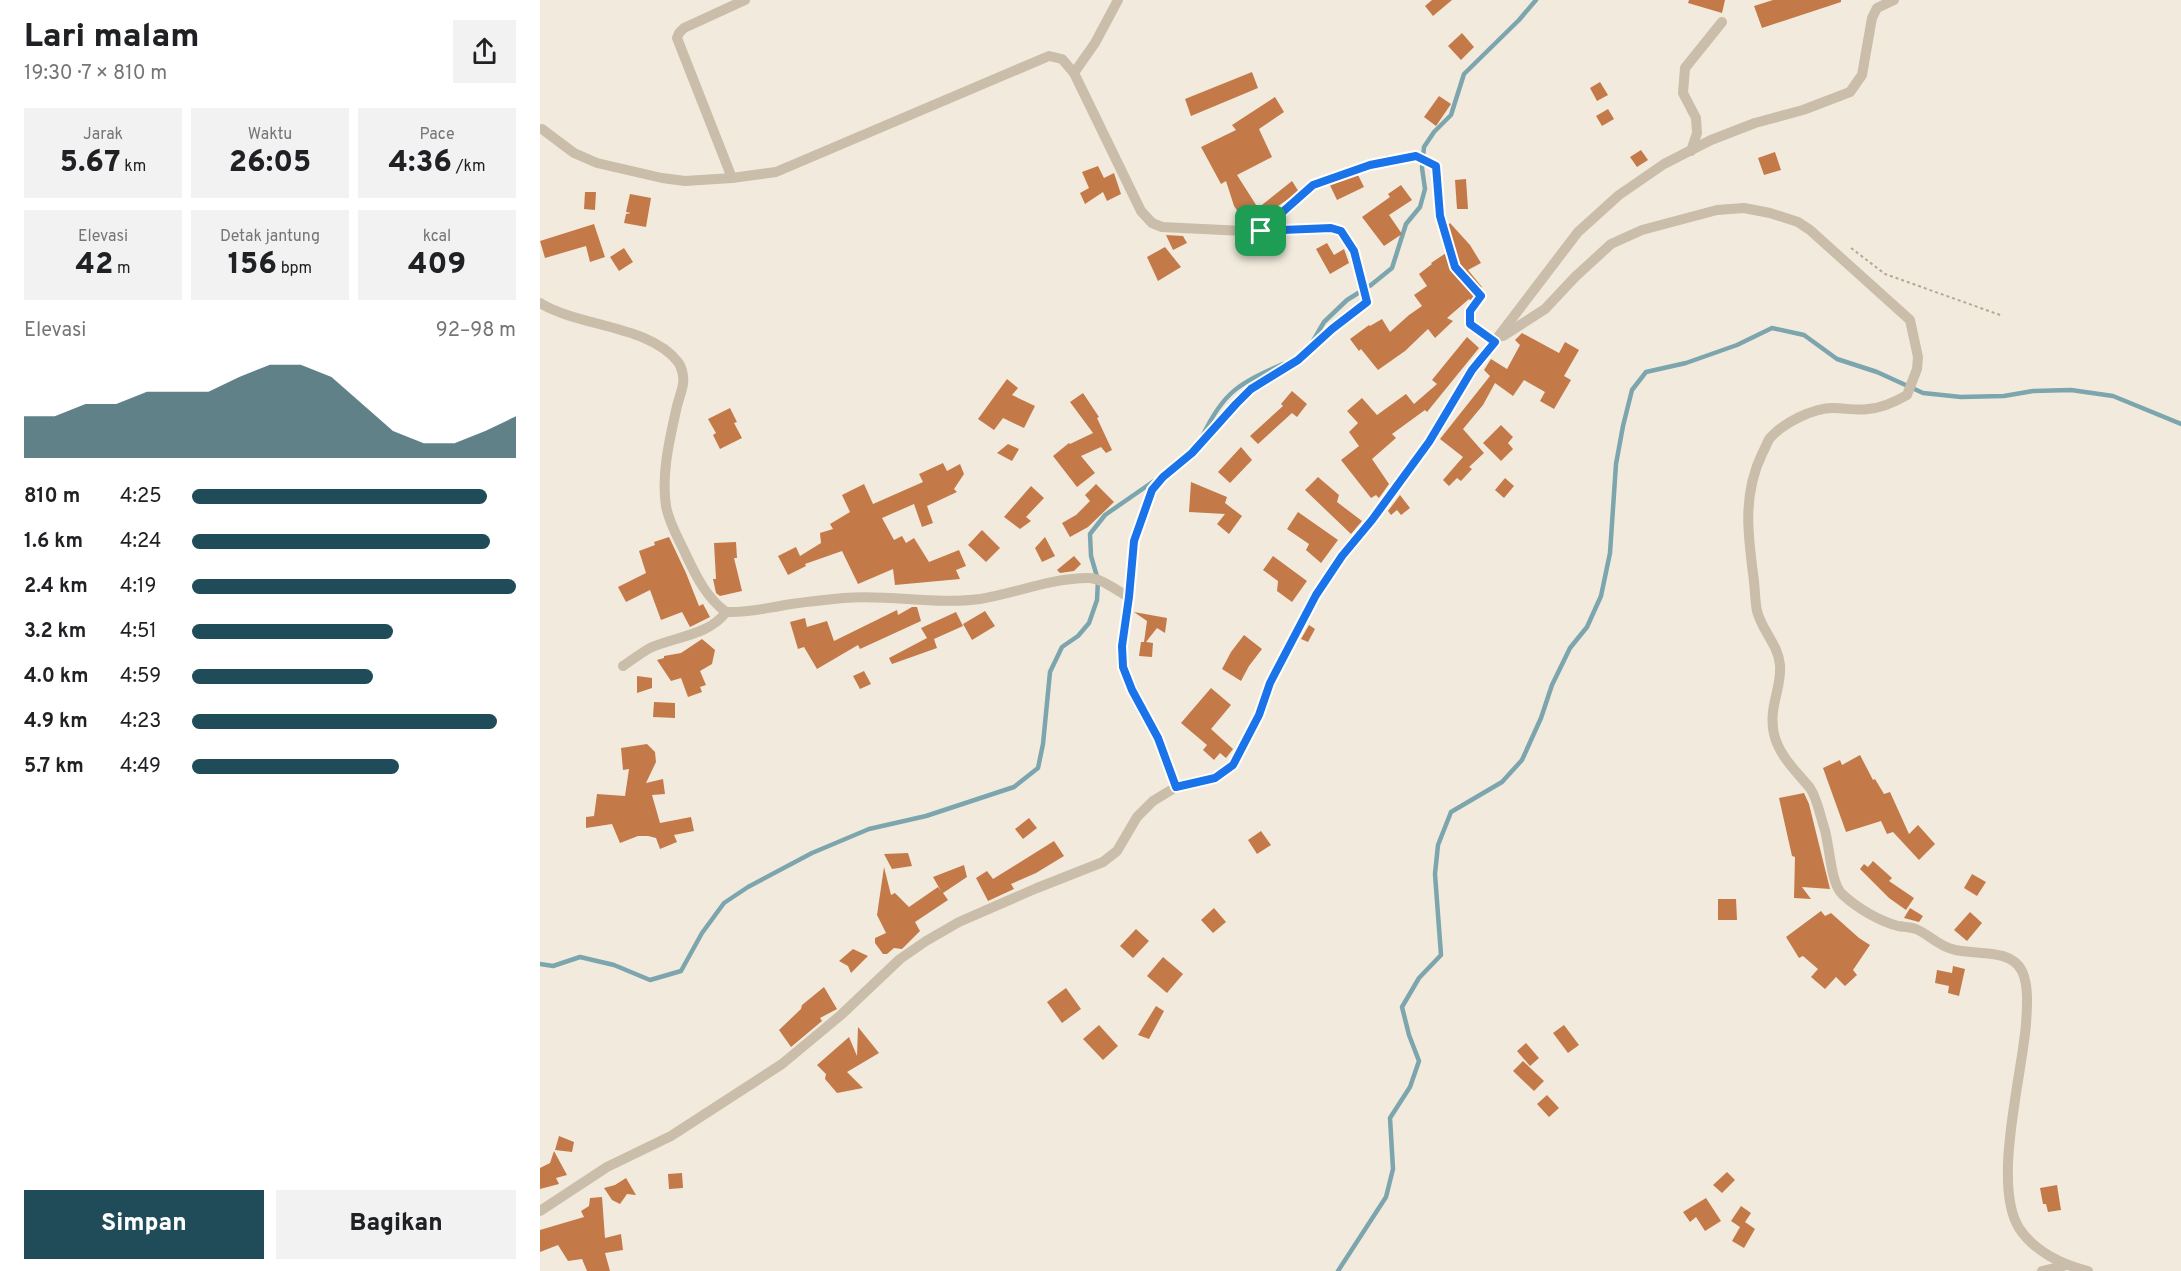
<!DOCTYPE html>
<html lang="id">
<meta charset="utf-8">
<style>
body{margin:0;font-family:Overpass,sans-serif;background:#f2f2f2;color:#202124;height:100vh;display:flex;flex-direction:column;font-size:22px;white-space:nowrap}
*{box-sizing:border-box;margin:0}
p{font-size:20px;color:#757577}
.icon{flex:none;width:33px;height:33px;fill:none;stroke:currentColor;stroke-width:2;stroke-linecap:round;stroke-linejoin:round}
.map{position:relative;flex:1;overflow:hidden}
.drawer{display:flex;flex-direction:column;background:#fff;width:540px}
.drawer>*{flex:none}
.pin{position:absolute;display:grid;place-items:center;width:51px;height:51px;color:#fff;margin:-26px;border-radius:12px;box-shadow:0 3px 9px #0006}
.round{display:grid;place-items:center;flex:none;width:63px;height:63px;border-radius:0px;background:#f2f2f2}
.head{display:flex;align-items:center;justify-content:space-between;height:102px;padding:0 24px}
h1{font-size:33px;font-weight:800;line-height:45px}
.metrics{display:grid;grid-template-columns:repeat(3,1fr);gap:9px;height:102px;padding:6px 24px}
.metrics div{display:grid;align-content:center;border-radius:0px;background:#f2f2f2;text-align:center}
.metrics b{font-size:30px;font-weight:800}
.metrics small{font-size:16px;font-weight:400}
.metrics p{font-size:16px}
.chart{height:168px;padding:12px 24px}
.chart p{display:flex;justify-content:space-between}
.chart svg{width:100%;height:108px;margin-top:6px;fill:#1f4c58;opacity:.7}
.primary-button{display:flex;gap:12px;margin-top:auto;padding:12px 24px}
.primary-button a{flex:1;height:69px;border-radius:0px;background:#1f4c58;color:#fff;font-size:24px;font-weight:800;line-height:69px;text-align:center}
.primary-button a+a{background:#f2f2f2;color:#202124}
ul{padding:0 24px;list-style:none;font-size:20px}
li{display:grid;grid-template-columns:96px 72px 1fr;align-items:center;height:45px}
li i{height:15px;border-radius:8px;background:#1f4c58}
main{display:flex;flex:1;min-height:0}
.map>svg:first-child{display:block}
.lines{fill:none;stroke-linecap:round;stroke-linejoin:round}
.stream{stroke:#7ca5ae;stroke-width:4.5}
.building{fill:#c47949}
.path{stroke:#b6a793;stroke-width:2;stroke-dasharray:3 3;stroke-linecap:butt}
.street{stroke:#cabda9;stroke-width:10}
.route-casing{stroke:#fff;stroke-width:12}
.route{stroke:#1a73e8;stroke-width:8}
</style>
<main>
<section class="drawer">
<div class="head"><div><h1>Lari malam</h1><p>19:30 · 7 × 810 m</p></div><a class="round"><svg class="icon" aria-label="share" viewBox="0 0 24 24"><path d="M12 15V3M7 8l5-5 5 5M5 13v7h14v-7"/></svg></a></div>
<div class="metrics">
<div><p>Jarak</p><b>5.67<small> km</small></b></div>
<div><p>Waktu</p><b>26:05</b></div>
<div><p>Pace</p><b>4:36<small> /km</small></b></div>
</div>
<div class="metrics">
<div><p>Elevasi</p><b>42<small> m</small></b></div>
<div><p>Detak jantung</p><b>156<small> bpm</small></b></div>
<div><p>kcal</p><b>409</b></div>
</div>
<div class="chart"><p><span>Elevasi</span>92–98 m</p>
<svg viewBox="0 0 160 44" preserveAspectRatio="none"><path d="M0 44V27L10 27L20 22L30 22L40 17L50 17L60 17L70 11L80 6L90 6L100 11L110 22L120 33L130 38L140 38L150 33L160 27V44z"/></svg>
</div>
<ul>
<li><b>810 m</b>4:25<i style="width:91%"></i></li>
<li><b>1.6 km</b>4:24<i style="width:92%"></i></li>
<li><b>2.4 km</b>4:19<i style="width:100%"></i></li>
<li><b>3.2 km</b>4:51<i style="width:62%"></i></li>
<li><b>4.0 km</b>4:59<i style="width:56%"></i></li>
<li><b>4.9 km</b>4:23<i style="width:94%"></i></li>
<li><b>5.7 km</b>4:49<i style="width:64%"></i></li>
</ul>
<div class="primary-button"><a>Simpan</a><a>Bagikan</a></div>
</section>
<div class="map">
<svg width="1641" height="1271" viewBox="0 0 1641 1271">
<rect width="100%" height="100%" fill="#f2ebdd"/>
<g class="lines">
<g class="stream">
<polyline points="773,341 784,322 807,300 831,285 852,268 866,224 880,207 885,189 882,168 884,147 894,132 911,115 924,74 979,20 996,0"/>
<path d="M663,435C684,391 700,383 743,364"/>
<polyline points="0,964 13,966 40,957 74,965 110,980 141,971 162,933 184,903 208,887 272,853 329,829 386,816 474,787 498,768 503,744 510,672 522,647 538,636 549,623 557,600 558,580 551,556 550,534 565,515 614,481"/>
<polyline points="798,1271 846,1197 853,1169 850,1118 870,1087 879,1061 869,1035 862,1007 879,978 901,955 895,874 898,845 911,812 962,782 982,760 1001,718 1012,685 1030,648 1047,627 1061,596 1070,553 1076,464 1083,426 1092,390 1106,372 1146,363 1197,345 1232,328 1264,335 1297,359 1337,372 1383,393 1421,397 1464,396 1493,391 1531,390 1573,396 1641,424"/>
</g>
</g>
<g class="building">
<polygon points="892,0 912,0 893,16 885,6"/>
<polygon points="1149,0 1185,0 1182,13 1148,3"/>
<polygon points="1233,0 1301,0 1301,2 1222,28 1214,6"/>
<polygon points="922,33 934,47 921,60 908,46"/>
<polygon points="712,72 718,88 651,116 645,99"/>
<polygon points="1060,82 1068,95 1057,101 1050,88"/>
<polygon points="899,96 911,104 896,126 884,117"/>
<polygon points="735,97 744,112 719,129 732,157 697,175 718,208 752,181 759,192 732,210 735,215 723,223 706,223 694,206 686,181 681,184 661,147 696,130 692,125"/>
<polygon points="1068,109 1074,119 1062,126 1056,116"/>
<polygon points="1101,150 1108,160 1097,167 1090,157"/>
<polygon points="1235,152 1241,170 1224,175 1218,158"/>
<polygon points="558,166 564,178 574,173 581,194 567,201 563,192 545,204 540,193 549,188 542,172"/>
<polygon points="814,167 824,187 797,200 787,179"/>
<polygon points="926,179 928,209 917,209 915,180"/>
<polygon points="861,185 872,200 849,215 862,234 844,246 822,217 850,197 848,194"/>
<polygon points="45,192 56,192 55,210 44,209"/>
<polygon points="90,194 111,198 106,227 84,223 86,214 91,213 86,212"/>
<polygon points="910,223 930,245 941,263 928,270 942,287 939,290 942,293 933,302 929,299 907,318 913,321 895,338 888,329 865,351 838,370 821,349 819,351 810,339 829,325 830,326 842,319 850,332 869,315 882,306 874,295 887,286 879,274 892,264 891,263 912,249 899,233"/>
<polygon points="54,224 65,257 50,262 46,246 5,258 0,241"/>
<polygon points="626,235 643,236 647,243 633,250"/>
<polygon points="787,243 794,255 804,249 809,263 790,274 776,249"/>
<polygon points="625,247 641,267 618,281 607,257"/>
<polygon points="84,248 93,262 79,271 70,257"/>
<polygon points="982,333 1019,353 1025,342 1039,350 1024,376 1031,380 1014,409 1000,401 1005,392 984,380 973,396 955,383 943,405 923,429 944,453 929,467 932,469 921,481 917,478 909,486 903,480 923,457 900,439 950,376 944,370 951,359 967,369 980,345 975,340"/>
<polygon points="927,337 939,348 887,412 885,410 852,434 856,438 832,459 849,484 839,498 836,495 831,498 801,460 819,446 809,432 818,423 807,411 822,398 837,415 866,394 874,404 897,384 892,380"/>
<polygon points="467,379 478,388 472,395 495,406 484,428 463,418 454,430 438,419"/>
<polygon points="752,391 767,404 757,417 752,413 718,444 710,436 743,406 741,404"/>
<polygon points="543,393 559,417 557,418 572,450 566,453 561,447 541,456 555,473 537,487 513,456 529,443 530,444 553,433 530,402"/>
<polygon points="190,408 197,422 194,423 202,438 180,449 173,435 176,433 168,419"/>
<polygon points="961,425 973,437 968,443 973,449 961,461 943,443"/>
<polygon points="468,444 479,449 472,461 457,453"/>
<polygon points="701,447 712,460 690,483 678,472"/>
<polygon points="403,463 407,471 420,464 424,474 414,489 417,492 387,506 393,523 382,527 374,504 342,518 354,540 362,536 366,543 374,538 389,562 419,550 426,566 416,570 420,579 355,585 353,569 318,584 302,551 265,564 266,566 248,575 238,556 256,547 260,556 281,543 280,533 293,529 290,524 310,512 302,495 324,484 333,504 383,482 379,474"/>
<polygon points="778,477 799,495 797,502 822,521 811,534 765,490"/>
<polygon points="965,478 974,486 964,498 955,490"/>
<polygon points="651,482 687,497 685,503 702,516 689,534 677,524 685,514 649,512"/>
<polygon points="556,484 574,502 548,527 530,537 522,523 536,515 550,501 545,495"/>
<polygon points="491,486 504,498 486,517 491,521 480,529 464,517"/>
<polygon points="860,495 870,508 861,515 857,510 851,515 848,511"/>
<polygon points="758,512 798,540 781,563 766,550 769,544 747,529"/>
<polygon points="442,530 460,548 446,562 428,545"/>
<polygon points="129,537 146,573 159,606 163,604 170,617 150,627 142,612 121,620 110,590 86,602 78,587 106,573 99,551 115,545 114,542"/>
<polygon points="505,537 515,556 502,562 495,548"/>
<polygon points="196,542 197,558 194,558 202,591 180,596 176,593 173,579 176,579 174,543"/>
<polygon points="534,556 541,564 534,571 520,573 517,570"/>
<polygon points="733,556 767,581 752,602 737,591 738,581 723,570"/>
<polygon points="372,607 377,607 381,621 320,649 318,645 277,669 264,647 258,649 250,622 265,618 267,627 287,621 294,641 357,610 358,615"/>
<polygon points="445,611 455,626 432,640 423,624"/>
<polygon points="416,612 423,626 394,639 397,648 352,664 349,658 387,638 381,628"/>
<polygon points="594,612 627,618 625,633 617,628 606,642 613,643 612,657 599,656 601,642 604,642 607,621"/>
<polygon points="769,625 775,629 768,642 761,639"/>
<polygon points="704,635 722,649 709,666 701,681 682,669 691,652"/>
<polygon points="162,639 175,650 172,664 160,671 166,685 160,687 162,692 148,697 141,678 131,681 117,660 124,658 124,656 141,653"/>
<polygon points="324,671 331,684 320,689 313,676"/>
<polygon points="97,676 112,678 112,688 97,693"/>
<polygon points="671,688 691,705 671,729 693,749 686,758 680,753 674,760 663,750 667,745 641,723"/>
<polygon points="114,702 135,703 135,718 113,717"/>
<polygon points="107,744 115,752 116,762 106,783 123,779 125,794 112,795 120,823 151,817 154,831 134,835 137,842 120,849 116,838 108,836 98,836 80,843 72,824 46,828 46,817 54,816 57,794 85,796 89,769 83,770 81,748"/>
<polygon points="1320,755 1333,780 1335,779 1344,794 1350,792 1369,834 1378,825 1395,844 1379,860 1353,832 1347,834 1341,821 1306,832 1283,768 1300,760 1302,765"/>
<polygon points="1264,793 1269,804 1290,889 1262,887 1271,899 1254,898 1255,857 1252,856 1239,798"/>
<polygon points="489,818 497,828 483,839 475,829"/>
<polygon points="721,831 731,845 717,854 708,840"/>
<polygon points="514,841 524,856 496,873 471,884 474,889 448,901 436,878 447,871 453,879"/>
<polygon points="368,853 372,866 352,869 344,854"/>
<polygon points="1333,861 1352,878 1349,881 1374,898 1366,910 1349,898 1320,869 1324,864 1328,867"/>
<polygon points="424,865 427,877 403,893 408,900 375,922 380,931 362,949 354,948 347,954 343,954 335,943 335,938 346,933 337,915 344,867 351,895 355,893 369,907 398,887 401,891 393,877"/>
<polygon points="1432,874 1446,882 1437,896 1424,888"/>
<polygon points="1178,899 1196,899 1197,920 1178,920"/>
<polygon points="674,908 686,922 673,933 661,920"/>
<polygon points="1370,908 1383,916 1379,922 1364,918"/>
<polygon points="1281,911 1285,916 1291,913 1319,938 1330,945 1313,970 1317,975 1305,986 1296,977 1285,989 1271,977 1278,969 1263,956 1259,958 1246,937"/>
<polygon points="1430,912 1442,923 1427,941 1414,930"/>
<polygon points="596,929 609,941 593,958 580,946"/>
<polygon points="313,949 328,956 311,973 308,966 299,961"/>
<polygon points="623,957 643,974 627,993 607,976"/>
<polygon points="1413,966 1425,969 1419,996 1408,993 1409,986 1395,983 1397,970 1412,973"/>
<polygon points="284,987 297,1009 280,1018 282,1021 251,1047 239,1030 261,1009 262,1005"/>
<polygon points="526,988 541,1009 522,1023 507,1002"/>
<polygon points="616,1006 624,1011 609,1039 598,1035"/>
<polygon points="559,1025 578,1046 563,1060 543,1039"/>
<polygon points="1024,1025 1039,1045 1028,1053 1013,1033"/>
<polygon points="318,1027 339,1053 307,1072 323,1088 297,1093 285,1079 286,1074 277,1065 309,1037 317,1056"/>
<polygon points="986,1043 999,1058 990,1066 977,1051"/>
<polygon points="983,1061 1004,1081 994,1091 973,1071"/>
<polygon points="1007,1095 1019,1108 1009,1117 997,1104"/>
<polygon points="19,1136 34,1142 32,1152 15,1150"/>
<polygon points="14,1151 27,1175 16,1178 19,1184 0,1189 0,1168 10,1163"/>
<polygon points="1187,1172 1195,1180 1182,1193 1173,1185"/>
<polygon points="142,1173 143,1188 129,1189 128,1174"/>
<polygon points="86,1178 96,1195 87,1194 80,1204 72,1200 64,1188 75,1185"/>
<polygon points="1517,1185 1521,1210 1508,1212 1506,1204 1503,1204 1500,1188"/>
<polygon points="62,1197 65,1238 81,1234 83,1250 65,1253 70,1271 47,1271 42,1259 28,1261 18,1245 0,1252 0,1230 44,1217 41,1211 49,1206 50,1198"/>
<polygon points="1166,1198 1181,1221 1165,1231 1156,1217 1150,1222 1143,1212"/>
<polygon points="1201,1206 1211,1213 1205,1222 1215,1229 1204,1248 1192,1241 1200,1227 1191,1221"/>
</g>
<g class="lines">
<g class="path">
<polyline points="736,217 773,185 830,165 875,156 896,166 900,215 915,267 941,296 930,311 930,324 945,335"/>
<polyline points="1311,248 1345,274 1463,316"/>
</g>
<g class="street">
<polyline points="534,73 555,43 578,0"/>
<polyline points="2,129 34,153 57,163 122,178 145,181 192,178 137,38 139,33 144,28 205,0"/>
<polyline points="1151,151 1157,133 1156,118 1143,93 1145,68 1182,22"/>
<polyline points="192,178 236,172 509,56 522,59 534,73 601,211 612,223 622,227 704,231 791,228 801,231 814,251 827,302 792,329 758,360 711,389 696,404 652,454 623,477 612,490 594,541 589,597 582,646 583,667 603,712 618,738 636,787"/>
<path d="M0,303C39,327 109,325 138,362C142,367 144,377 143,384C142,391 139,398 137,406C130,438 121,473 126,506C129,524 140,541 147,557C157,578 167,598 186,612C205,613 222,609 240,606C261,602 283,600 304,598C349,594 395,605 440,599C476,593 512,578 548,578C562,578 577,591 589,597"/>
<path d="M963,336L1005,309L1035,277L1071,244L1102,230L1177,210L1204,208L1230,213L1258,222L1270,230L1370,320L1378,357L1377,369L1367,395C1355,402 1342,408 1328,409C1316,411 1305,408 1293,408C1273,408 1243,423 1230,438C1227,442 1225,449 1222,454C1202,496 1208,536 1214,581C1215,591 1215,601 1217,611C1222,631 1238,644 1240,665C1242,688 1228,707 1234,734C1239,756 1257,772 1270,788C1277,798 1280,815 1284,827C1290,845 1290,882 1302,894C1317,908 1339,921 1358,926C1364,927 1370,927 1376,929C1388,934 1398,945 1412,949C1433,956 1470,947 1482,971C1489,986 1487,1008 1486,1024C1482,1076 1452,1184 1479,1228C1494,1251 1522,1265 1548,1271"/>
<path d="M83,666C92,660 101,653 110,648C134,637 170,635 186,612"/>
<polyline points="0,1211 67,1167 131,1136 242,1064 301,1015 360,959 386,941 419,922 497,888 563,862 577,851 597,817 613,801 636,787 675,778 693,765 719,715 730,683 776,595 802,556 832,520 889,442 932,371 1038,232 1079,195 1124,164 1171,140 1215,123 1263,110 1310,92 1322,75 1332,18 1337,8 1354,0"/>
<polyline points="1502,1271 1527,1265"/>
</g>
</g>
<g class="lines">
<g class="route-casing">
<polygon id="route" points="876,156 896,166 900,216 915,267 941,296 930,311 930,324 955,342 932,370 889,442 832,520 802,556 776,595 730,683 719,715 693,765 675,778 636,787 618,738 592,690 583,667 582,646 589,597 594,541 612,490 623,477 652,453 696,404 711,389 758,360 792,329 827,302 814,251 801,231 791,228 721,231 773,185 830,165"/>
</g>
<use href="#route" class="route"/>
</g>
</svg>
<div class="pin" style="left:721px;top:231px;background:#1e9e55"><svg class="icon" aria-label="arrive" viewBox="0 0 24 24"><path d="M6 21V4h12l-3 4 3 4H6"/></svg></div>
</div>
</main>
